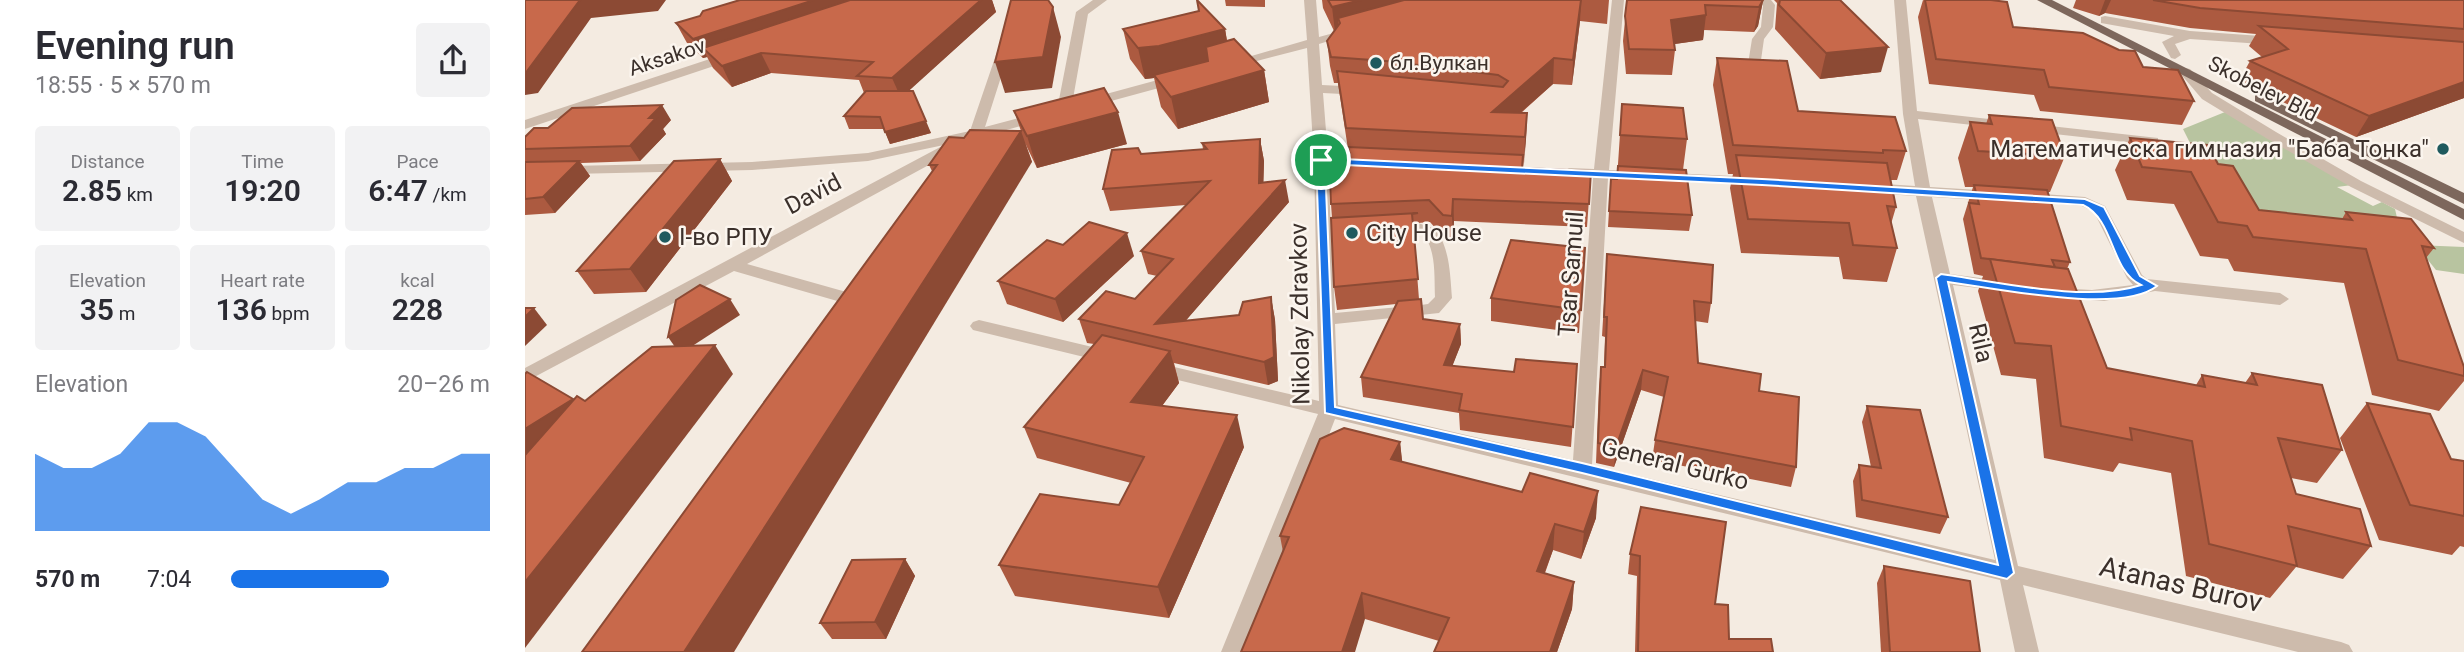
<!DOCTYPE html>
<meta charset="utf-8">
<style>
body{margin:0;font-family:Roboto,sans-serif;background:#f2f2f3;color:#2b2b33;height:100vh;display:flex;flex-direction:column;font-size:26px;white-space:nowrap}
*{box-sizing:border-box;margin:0}
p{font-size:23px;color:#7c7c81}
.icon{flex:none;width:38px;height:38px;fill:none;stroke:currentColor;stroke-width:2;stroke-linecap:round;stroke-linejoin:round}
.map{position:relative;flex:1;overflow:hidden}
.drawer{display:flex;flex-direction:column;background:#fff;width:525px}
.drawer>*{flex:none}
.pin{position:absolute;display:grid;place-items:center;width:60px;height:60px;color:#fff;margin:-30px;border:4px solid #fff;border-radius:50%;box-shadow:0 2px 7px #0007}
.round{display:grid;place-items:center;flex:none;width:74px;height:74px;border-radius:7px;background:#f2f2f3}
.head{display:flex;align-items:center;justify-content:space-between;height:119px;padding:0 35px}
h1{font-size:38px;font-weight:600;line-height:52px}
.metrics{display:grid;grid-template-columns:repeat(3,1fr);gap:10px;height:119px;padding:7px 35px}
.metrics div{display:grid;align-content:center;border-radius:7px;background:#f2f2f3;text-align:center}
.metrics b{font-size:30px;font-weight:600}
.metrics small{font-size:19px;font-weight:400}
.metrics p{font-size:19px}
.chart{height:196px;padding:14px 35px}
.chart p{display:flex;justify-content:space-between}
.chart svg{width:100%;height:126px;margin-top:7px;fill:#1a73e8;opacity:.7}
ul{padding:0 35px;list-style:none;font-size:23px}
li{display:grid;grid-template-columns:112px 84px 1fr;align-items:center;height:52px}
li i{height:18px;border-radius:9px;background:#1a73e8}
main{display:flex;flex:1;min-height:0}
.map>svg:first-child{display:block}
.green{fill:#b8c4a0}
.lines{fill:none;stroke-linecap:round;stroke-linejoin:round}
.minor{fill:#cdbbac;fill-rule:evenodd}
.major{fill:#7d675c;fill-rule:evenodd}
.wall{fill:#ac5a40}
.shaded-wall{fill:#8c4a34}
.building{fill:#c8694b;stroke:#8c4a34;stroke-width:2}
.route{fill:#1a73e8;stroke:#fff;stroke-width:2;fill-rule:evenodd}
.poi-dot{fill:#1f5a5e;stroke:#fbf5ee;stroke-width:2.5}
.labels{text-anchor:middle;stroke-width:5;stroke-linejoin:round;paint-order:stroke}
.far-street-label{font-size:21px;fill:#3b302b;stroke:#fbf5ee}
.far-poi-label{font-size:21px;fill:#3b302b;stroke:#fbf5ee;text-anchor:start}
.poi-label{font-size:24px;fill:#3b302b;stroke:#fbf5ee;text-anchor:start}
.street-label{font-size:24px;fill:#3b302b;stroke:#fbf5ee}
.near-street-label{font-size:28px;fill:#3b302b;stroke:#fbf5ee}
</style>
<main>
<section class="drawer">
<div class="head"><div><h1>Evening run</h1><p>18:55 · 5 × 570 m</p></div><a class="round"><svg class="icon" aria-label="share" viewBox="0 0 24 24"><path d="M12 15V3M7 8l5-5 5 5M5 13v7h14v-7"/></svg></a></div>
<div class="metrics">
<div><p>Distance</p><b>2.85<small> km</small></b></div>
<div><p>Time</p><b>19:20</b></div>
<div><p>Pace</p><b>6:47<small> /km</small></b></div>
</div>
<div class="metrics">
<div><p>Elevation</p><b>35<small> m</small></b></div>
<div><p>Heart rate</p><b>136<small> bpm</small></b></div>
<div><p>kcal</p><b>228</b></div>
</div>
<div class="chart"><p><span>Elevation</span>20–26 m</p>
<svg viewBox="0 0 160 44" preserveAspectRatio="none"><path d="M0 44V17L10 22L20 22L30 17L40 6L50 6L60 11L70 22L80 33L90 38L100 33L110 27L120 27L130 22L140 22L150 17L160 17V44z"/></svg>
</div>
<ul>
<li><b>570 m</b>7:04<i style="width:61%"></i></li>
</ul>
</section>
<div class="map">
<svg width="1939" height="652" viewBox="0 0 1939 652">
<rect width="100%" height="100%" fill="#f4ebe1"/>
<g class="green">
<polygon points="1700,112 1827,185 1812,187 1848,206 1857,202 1870,209 1878,244 1729,229 1678,169 1658,129"/>
<polygon points="1891,245 1939,247 1939,274 1911,270"/>
</g>
<g class="lines">
<g class="minor">
<polygon points="568,0 582,0 563,14 546,110 544,113 534,113 532,110 551,12"/>
<path d="M779,0H791L794,37L827,28L833,32L794,44L797,85L836,87L843,91L836,95L798,93L803,156L827,158L834,162L827,166L803,165L810,313L896,305L903,304L910,297C909,278 912,244 895,233L865,232L863,229L865,226L893,223L911,229C925,250 925,274 927,298L914,313L810,324L813,405L1048,460L1068,178L1044,176L1037,172L1044,168L1069,169L1087,0H1099L1084,170L1229,177L1236,181L1229,185L1083,178L1067,465L1470,560L1391,196L1344,193L1336,188L1344,183L1390,186L1378,114L1369,0H1381L1392,111L1633,138V144L1628,145L1393,119L1405,187L1470,191L1478,196L1470,201L1407,197L1425,274L1478,281L1486,286L1478,291L1428,285L1493,566L1816,642L1824,645L1828,652H1773L1498,585L1514,652H1490L1475,580L810,419L720,652H696L793,414L628,374L622,373L619,368L622,363L628,362L794,401L789,160L782,48L705,68L699,64L782,40Z"/>
<polygon points="1233,0 1246,0 1250,5 1248,27 1239,39 1236,60 1253,60 1253,66 1229,68 1223,64 1227,39 1236,27 1238,6"/>
<polygon points="1580,16 1665,31 1751,37 1757,41 1751,45 1665,39 1650,44 1656,55 1650,59 1646,58 1637,42 1649,36 1576,23 1576,17"/>
<polygon points="479,45 485,49 460,127 516,112 521,113 521,119 456,137 451,144 434,142 437,145 435,148 222,264 339,297 342,301 339,305 333,307 209,271 0,382 0,368 419,145 343,161 227,170 0,175 0,167 227,162 343,153 445,131 473,49"/>
<polygon points="206,52 210,53 210,59 0,129 0,120"/>
<polygon points="1660,68 1665,69 1687,93 1751,132 1836,181 1939,232 1939,243 1826,187 1741,138 1677,99 1654,72"/>
<polygon points="651,75 656,76 656,82 564,107 557,103 559,100"/>
<polygon points="1502,193 1560,197 1580,206 1617,275 1622,279 1755,293 1764,299 1755,305 1630,291 1579,301 1524,297 1522,293 1524,289 1530,288 1567,290 1608,285 1602,278 1569,212 1557,206 1497,201 1494,198"/>
<polygon points="454,320 584,351 590,353 593,357 590,361 584,363 448,330 445,326 448,322"/>
</g>
<g class="major">
<polygon points="1512,0 1527,0 1939,209 1939,220"/>
<polygon points="1735,94 1939,193 1939,204 1730,101 1730,95"/>
</g>
</g>
<g class="wall">
<polygon points="215,0 467,0 471,12 383,91 406,133 365,144 359,129 324,129 319,116 339,93 334,80 246,73 207,87 188,68 182,57 178,58 162,43 151,23 175,16"/>
<polygon points="700,0 740,0 740,7 701,6"/>
<polygon points="797,0 1084,0 1082,24 1055,21 1047,85 1028,84 996,113 1002,113 1001,139 998,168 1066,171 1062,227 929,221 928,238 919,238 905,222 893,223 894,236 889,236 894,299 898,319 935,324 936,344 927,366 989,372 1052,364 1046,447 935,430 934,413 838,397 836,377 871,304 812,310 809,287 807,218 806,204 824,156 813,83 809,83 805,66 802,41 809,31 798,8"/>
<polygon points="1102,0 1238,0 1233,26 1229,32 1179,30 1178,40 1149,44 1150,50 1147,75 1101,74 1098,41"/>
<polygon points="1249,0 1315,0 1356,72 1295,79 1250,29 1252,3"/>
<polygon points="1398,0 1488,27 1618,67 1669,101 1657,125 1515,111 1509,95 1404,84 1393,17"/>
<polygon points="1551,0 1939,0 1939,98 1831,137 1714,81 1725,61 1737,57 1724,46 1731,34 1665,28 1580,13 1574,16 1548,8"/>
<polygon points="598,29 700,29 702,41 739,70 744,102 653,129 636,107 629,78 620,79 605,59"/>
<polygon points="1192,58 1273,111 1381,151 1372,180 1366,180 1371,207 1366,224 1372,248 1362,282 1318,279 1314,257 1216,253 1205,188 1208,174 1203,174 1188,85"/>
<polygon points="1097,104 1162,139 1158,170 1167,215 1164,231 1083,227 1086,179 1092,179"/>
<polygon points="489,111 602,144 512,168 500,143 507,162 407,171 404,165 439,138 496,131"/>
<polygon points="1464,115 1540,156 1525,192 1523,192 1545,262 1542,269 1582,368 1671,385 1677,375 1720,383 1727,373 1817,450 1792,483 1766,478 1771,494 1846,546 1818,579 1771,567 1745,598 1661,576 1646,473 1594,463 1588,472 1519,458 1511,379 1476,375 1453,291 1458,276 1449,274 1438,219 1448,187 1440,187 1433,158 1445,122 1461,124"/>
<polygon points="146,120 138,129 141,134 115,161 56,163 65,176 30,213 0,215 0,137 23,128"/>
<polygon points="1605,138 1693,164 1734,210 1817,219 1821,212 1909,248 1901,258 1939,367 1939,381 1914,411 1847,395 1819,283 1709,271 1703,259 1675,256 1649,204 1602,200 1590,170"/>
<polygon points="735,139 739,161 738,182 764,202 660,321 714,315 746,297 750,320 753,381 743,385 649,363 654,383 637,406 719,447 644,618 490,596 474,565 594,505 606,483 512,458 499,427 569,344 562,343 554,319 610,299 632,276 623,274 616,251 661,205 585,211 578,189 616,154 678,149 677,143"/>
<polygon points="195,159 207,181 121,292 69,294 52,271"/>
<polygon points="538,245 609,256 538,322 482,304 473,281"/>
<polygon points="1060,248 1054,333 966,321 966,298"/>
<polygon points="1082,254 1186,303 1183,323 1170,321 1173,363 1234,391 1271,467 1266,487 1127,460 1130,440 1139,397 1116,390 1089,467 1071,463 1074,387 1076,367 1079,367 1080,337 1077,336"/>
<polygon points="1842,403 1926,459 1939,461 1939,547 1935,546 1927,555 1854,540 1815,438"/>
<polygon points="1342,406 1423,517 1415,534 1331,517 1328,481 1334,465 1346,467 1337,422"/>
<polygon points="875,442 877,462 1071,518 1056,559 1028,550 1020,573 1049,582 1047,609 1032,652 909,652 914,641 840,619 758,552 755,536"/>
<polygon points="1116,507 1190,604 1204,639 1248,652 1110,652 1112,576 1103,574 1105,554"/>
<polygon points="380,559 390,576 361,639 307,639 295,623"/>
<polygon points="1359,566 1455,652 1356,652 1352,583"/>
</g>
<g class="shaded-wall">
<polygon points="55,0 141,0 133,11 66,18 13,93 0,95 0,74"/>
<polygon points="289,0 355,0 178,48 182,57 178,58 168,39"/>
<polygon points="456,0 467,0 471,12 376,98 367,78"/>
<polygon points="836,0 930,0 815,23 813,18 814,31 810,32 807,7"/>
<polygon points="1056,0 1055,21 1047,85 1048,60"/>
<polygon points="1580,0 1586,0 1580,13 1574,16"/>
<polygon points="1238,1 1233,26 1229,32 1234,7"/>
<polygon points="528,7 536,37 527,88 480,93 470,62"/>
<polygon points="1181,15 1178,40 1143,45 1146,20"/>
<polygon points="700,29 705,59 629,75 629,78 620,79 613,48"/>
<polygon points="1363,47 1356,72 1295,79 1301,53"/>
<polygon points="236,53 246,73 207,87 197,66"/>
<polygon points="1029,58 1028,84 970,135 967,112"/>
<polygon points="739,70 744,102 653,129 646,97"/>
<polygon points="1939,82 1939,98 1831,137 1844,116"/>
<polygon points="137,105 146,120 138,129 141,134 115,161 105,146 124,118"/>
<polygon points="593,112 602,144 512,168 502,136"/>
<polygon points="1002,113 1001,139 999,164 1000,137"/>
<polygon points="401,121 406,133 365,144 360,132"/>
<polygon points="496,131 507,162 209,652 159,652"/>
<polygon points="735,139 739,161 738,205 760,180 764,202 644,340 630,324 734,183"/>
<polygon points="195,159 207,181 121,292 105,269"/>
<polygon points="54,161 65,176 30,213 18,197"/>
<polygon points="928,199 929,221 928,238 927,216"/>
<polygon points="602,233 609,256 538,322 530,299"/>
<polygon points="746,297 750,320 753,381 743,385 739,362"/>
<polygon points="205,299 215,315 155,354 143,337"/>
<polygon points="9,308 22,325 0,346 0,317"/>
<polygon points="935,324 936,344 920,385 919,365"/>
<polygon points="190,345 208,374 0,648 0,582"/>
<polygon points="645,351 654,383 616,434 606,402"/>
<polygon points="1118,370 1116,390 1089,467 1091,447"/>
<polygon points="48,399 61,416 0,455 0,429"/>
<polygon points="712,415 719,447 644,618 633,587"/>
<polygon points="875,442 878,469 866,459"/>
<polygon points="1073,491 1071,518 1056,559 1059,532"/>
<polygon points="1030,524 1028,550 1010,598 1012,571"/>
<polygon points="380,559 390,576 361,639 350,622"/>
<polygon points="1049,582 1047,609 1032,652 1025,652"/>
<polygon points="837,593 840,619 830,652 817,652"/>
</g>
<g class="building">
<polygon points="0,0 55,0 0,74"/>
<polygon points="215,0 289,0 168,39 151,23 175,16 178,11"/>
<polygon points="325,0 456,0 367,78 332,76 348,62 236,53 197,66 178,48"/>
<polygon points="486,0 523,0 528,7 518,57 470,62"/>
<polygon points="672,0 700,29 634,46 613,48 598,29 674,11"/>
<polygon points="803,0 836,0 807,7"/>
<polygon points="879,0 1056,0 1048,60 1029,58 967,112 1002,113 1000,137 821,128 812,71 978,87 983,81 973,75 861,61 806,57 802,41 815,23 813,18"/>
<polygon points="1102,0 1238,0 1234,7 1180,5 1181,15 1146,20 1150,50 1104,49 1100,16"/>
<polygon points="1255,0 1315,0 1363,47 1301,53 1254,5"/>
<polygon points="1400,0 1466,0 1482,2 1488,27 1558,33 1594,50 1610,51 1618,67 1653,70 1669,101 1524,87 1519,70 1411,59"/>
<polygon points="1628,0 1939,0 1939,29 1675,8"/>
<polygon points="1734,26 1939,42 1939,82 1844,116 1725,61 1763,49"/>
<polygon points="709,39 739,70 646,97 629,75 683,61 681,47"/>
<polygon points="1192,58 1262,61 1273,111 1370,117 1381,151 1358,150 1358,153 1208,145"/>
<polygon points="579,88 593,112 502,136 489,111"/>
<polygon points="341,91 388,91 401,121 360,132 355,117 319,116"/>
<polygon points="1097,104 1158,108 1162,139 1095,135"/>
<polygon points="137,105 124,118 131,118 105,146 0,149 0,137 9,128 23,128 47,108"/>
<polygon points="1464,115 1527,120 1540,156 1453,151 1445,122 1467,124"/>
<polygon points="445,130 496,131 159,652 57,652 412,165 404,165 424,137 439,138"/>
<polygon points="1605,138 1683,145 1693,164 1708,166 1734,210 1827,220 1821,212 1886,219 1909,248 1897,246 1939,367 1939,376 1873,360 1841,249 1728,237 1722,226 1693,222 1666,172 1617,167"/>
<polygon points="735,139 734,183 760,180 630,324 714,315 718,302 746,297 749,357 739,362 554,319 581,291 610,299 648,259 616,251 685,181 578,189 587,150 613,148 616,154 682,149 677,143"/>
<polygon points="823,147 998,155 997,168 1066,171 1064,204 928,199 927,216 918,215 904,200 806,204 804,158 825,156"/>
<polygon points="1211,155 1362,163 1371,207 1362,206 1372,248 1328,245 1324,223 1223,219"/>
<polygon points="195,159 105,269 52,271 149,161"/>
<polygon points="54,161 18,197 0,199 0,162"/>
<polygon points="1093,166 1161,170 1167,215 1084,211 1086,179 1092,179"/>
<polygon points="1449,185 1522,190 1545,262 1527,260 1530,267 1456,258 1444,203 1454,204"/>
<polygon points="893,213 887,214 893,279 809,287 806,218"/>
<polygon points="564,222 602,233 530,299 473,281 522,240 538,245"/>
<polygon points="986,240 1060,248 1056,310 966,298"/>
<polygon points="1082,254 1188,265 1186,303 1169,301 1173,363 1236,374 1234,391 1274,397 1271,467 1130,440 1143,377 1118,370 1091,447 1073,443 1076,367 1080,367 1082,317 1079,317"/>
<polygon points="1465,259 1543,269 1582,368 1680,387 1677,375 1732,385 1727,373 1797,385 1817,450 1753,438 1771,494 1835,509 1846,546 1763,526 1772,566 1684,544 1667,441 1605,428 1607,440 1536,426 1526,346 1490,343"/>
<polygon points="175,285 205,299 143,337 151,300"/>
<polygon points="896,299 898,319 935,324 919,365 989,372 991,359 1052,364 1048,427 934,410 937,394 836,377 873,301"/>
<polygon points="0,308 9,308 0,317"/>
<polygon points="577,335 645,351 606,402 712,415 633,587 474,565 515,494 594,505 619,457 499,427"/>
<polygon points="190,345 0,582 0,455 52,396 60,401 127,347"/>
<polygon points="2,372 48,399 0,429 0,374"/>
<polygon points="1842,403 1905,414 1926,459 1939,461 1939,516 1885,505"/>
<polygon points="1342,406 1395,410 1423,517 1337,500 1334,465 1356,468"/>
<polygon points="819,428 875,442 866,459 997,492 1005,473 1073,491 1059,532 1030,524 1012,571 1049,582 1025,652 909,652 924,618 837,593 817,652 716,652 764,537 755,536 795,439"/>
<polygon points="1116,507 1201,522 1190,604 1203,605 1204,639 1246,639 1248,652 1113,652 1115,556 1105,554"/>
<polygon points="380,559 350,622 295,623 327,560"/>
<polygon points="1359,566 1445,581 1455,652 1365,652"/>
</g>
<path class="route" d="M796,158L1237,179L1560,199L1579,207L1615,276L1632,286C1596,315 1470,288 1423,282L1489,573L1482,579L1057,473L800,413L791,160ZM800,164L1237,185L1558,205C1590,220 1585,271 1616,285C1561,303 1475,282 1416,274L1411,278L1473,565L1057,463L810,407Z"/>
<g class="poi-dot">
<circle cx="851" cy="63" r="7"/>
<circle cx="1918" cy="149" r="7"/>
<circle cx="827" cy="233" r="7"/>
<circle cx="140" cy="237" r="7"/>
</g>
<g class="labels">
<g class="far-street-label">
<text transform="translate(142 57) rotate(-18)" y="7">Aksakov</text>
<text transform="translate(1738 89) rotate(27)" y="7">Skobelev Bld</text>
</g>
<g class="far-poi-label">
<text x="865" y="70">бл.Вулкан</text>
</g>
<g class="poi-label">
<text x="1904" y="157" text-anchor="end">Математическа гимназия "Баба Тонка"</text>
<text x="841" y="241">City House</text>
<text x="154" y="245">I-во РПУ</text>
</g>
<g class="street-label">
<text transform="translate(288 194) rotate(-28)" y="8">David</text>
<text transform="translate(1046 274) rotate(-86)" y="8">Tsar Samuil</text>
<text transform="translate(775 314) rotate(-91)" y="8">Nikolay Zdravkov</text>
<text transform="translate(1456 343) rotate(77)" y="8">Rila</text>
<text transform="translate(1150 464) rotate(14)" y="8">General Gurko</text>
</g>
<g class="near-street-label">
<text transform="translate(1656 584) rotate(13)" y="10">Atanas Burov</text>
</g>
</g>
</svg>
<div class="pin" style="left:796px;top:160px;background:#1e9e55"><svg class="icon" aria-label="arrive" viewBox="0 0 24 24"><path d="M6 21V4h12l-3 4 3 4H6"/></svg></div>
</div>
</main>
